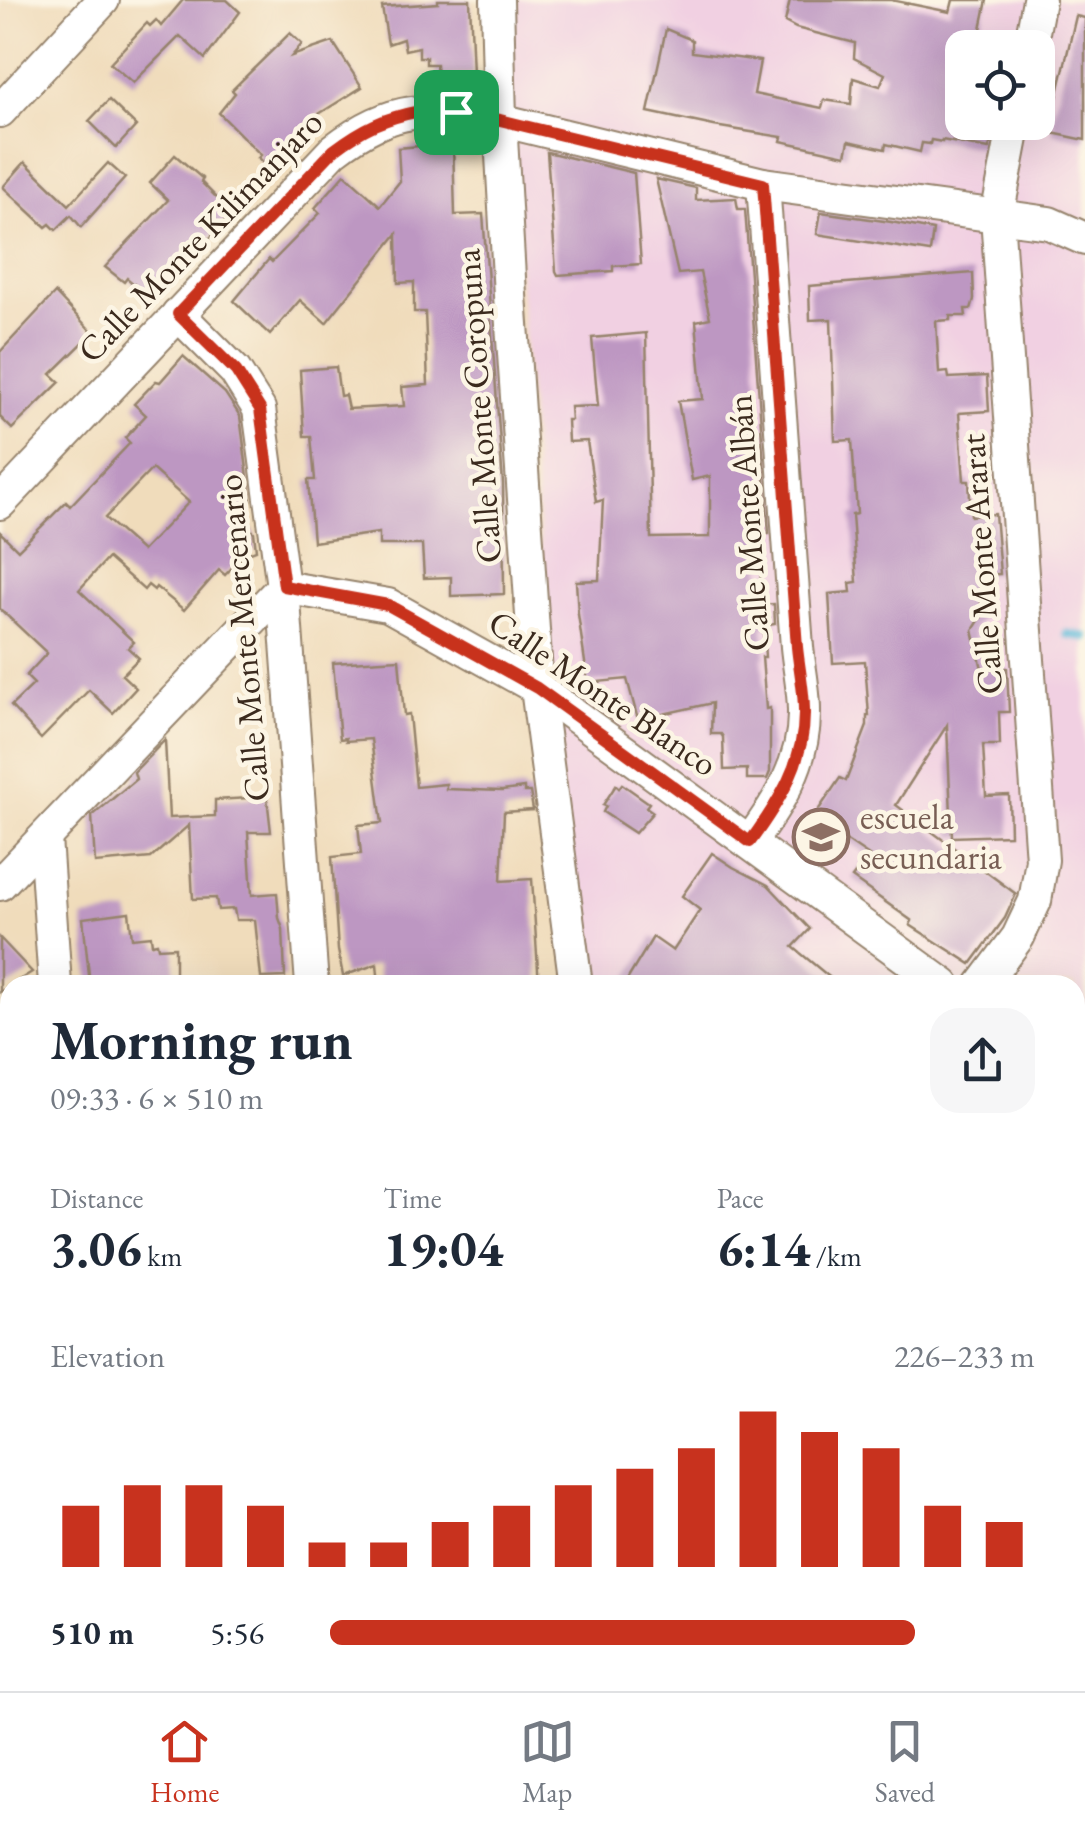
<!DOCTYPE html>
<meta charset="utf-8">
<style>
body{margin:0;font-family:"EB Garamond",serif;background:#f6f6f7;color:#1f2937;height:100vh;display:flex;flex-direction:column;font-size:38px;white-space:nowrap}
*{box-sizing:border-box;margin:0}
p{font-size:32px;color:#747a83}
.icon{flex:none;width:55px;height:55px;fill:none;stroke:currentColor;stroke-width:2;stroke-linecap:round;stroke-linejoin:round}
.map{position:relative;flex:1;overflow:hidden}
.drawer{position:absolute;left:0px;top:975px;width:1085px;height:718px;display:flex;flex-direction:column;background:#fff;border-radius:30px 30px 0 0;box-shadow:0 10px 40px #0002}
.drawer>*{flex:none}
.tools{position:absolute;left:945px;top:30px;display:grid;gap:20px}
.tools a{display:grid;place-items:center;width:110px;height:110px;border-radius:20px;background:#fff;box-shadow:0 10px 40px #0002;font-size:50px}
.pin{position:absolute;display:grid;place-items:center;width:85px;height:85px;color:#fff;margin:-42px;border-radius:20px;box-shadow:0 5px 15px #0006}
.round{display:grid;place-items:center;flex:none;width:105px;height:105px;border-radius:30px;background:#f6f6f7}
.head{display:flex;align-items:center;justify-content:space-between;height:170px;padding:0 50px}
h1{font-size:55px;font-weight:700;line-height:75px}
.stats{display:grid;grid-template-columns:repeat(3,1fr);gap:15px;height:170px;padding:10px 50px}
.stats div{display:grid;align-content:center}
.stats b{font-size:50px;font-weight:700}
.stats small{font-size:28px;font-weight:400}
.stats p{font-size:28px}
.chart{height:280px;padding:20px 50px}
.chart p{display:flex;justify-content:space-between}
.chart svg{width:100%;height:180px;margin-top:10px;stroke:#c8321e;stroke-width:6}
ul{padding:0 50px;list-style:none;font-size:32px}
li{display:grid;grid-template-columns:160px 120px 1fr;align-items:center;height:75px}
li i{height:25px;border-radius:12px;background:#c8321e}
.tabs{display:flex;justify-content:space-around;align-items:center;height:140px;border-top:2px solid #e0e1e3;background:#fff;font-size:28px;color:#747a83}
.tabs a{display:grid;justify-items:center;gap:5px}
.tabs .current{color:#c8321e}
.map>svg:first-child{display:block}
.built{fill:#f1d0e2;fill-rule:evenodd}
.lines{fill:none;stroke-linecap:round;stroke-linejoin:round}
.stream{stroke:#5ebadc;stroke-width:9}
.building{fill:#bd97c2;fill-rule:evenodd}
.minor-casing{stroke:#96836c;stroke-width:36}
.minor{stroke:#fff;stroke-width:32}
.route-casing{stroke:#fff;stroke-width:20}
.route{stroke:#c8321e;stroke-width:12}
.labels{text-anchor:middle;stroke-width:9;stroke-linejoin:round;paint-order:stroke}
.street-label{font-size:35px;fill:#3b2a1e;stroke:#fcf5e5}
.education-label{font-size:35px;fill:#785e54;stroke:#fcf5e5;text-anchor:start}
</style>
<div class="map">
<svg width="1085" height="1691" viewBox="0 0 1085 1691">
<rect width="100%" height="100%" fill="#fcf5e5"/>
<filter id="ink" filterUnits="userSpaceOnUse"><feTurbulence type="fractalNoise" baseFrequency=".01" numOctaves="2"/><feDisplacementMap in="SourceGraphic" scale="20" xChannelSelector="R" yChannelSelector="G"/><feConvolveMatrix kernelMatrix="1 2 1 2 8 2 1 2 1" color-interpolation-filters="sRGB"/></filter>
<filter id="wash" filterUnits="userSpaceOnUse"><feTurbulence type="fractalNoise" baseFrequency=".0048" numOctaves="4" result="noise"/><feDisplacementMap in="SourceGraphic" scale="40" xChannelSelector="R" yChannelSelector="G"/><feGaussianBlur stdDeviation="2.25" result="paint"/><feColorMatrix in="noise" values="0 0 0 0 0 0 0 0 0 0 0 0 0 0 0 0 0 1.4 0 .05"/><feComposite in="paint" operator="in"/></filter>
<g filter="url(#wash)">
<rect width="100%" height="100%" fill="#f0dcbb"/>
<path class="built" d="M497,0H1085V1635L1075,1648V985H576ZM962,48H1038V122H962Z"/>
<g class="lines">
<polyline class="stream" points="1067,634 1085,637"/>
</g>
<g id="blocks">
<g class="building">
<polygon points="183,0 227,0 240,12 205,59 180,36 133,83 110,63 147,23 150,26 156,20 161,26"/>
<polygon points="438,0 470,0 473,74 437,78 436,64 426,64 426,57 419,57 419,47 405,50 403,39 388,44 382,7 438,3"/>
<polygon points="790,0 891,0 950,12 953,0 987,0 977,48 962,48 962,122 994,127 989,149 942,140 942,142 931,140 930,144 922,143 920,152 886,144 885,149 849,141 846,155 781,141 782,137 714,126 648,112 666,29 692,40 692,52 760,61 754,94 822,108 824,100 851,104 853,78 880,86 885,74 854,58 855,43 796,28 785,22"/>
<polygon points="1076,16 1085,18 1085,140 1052,133 1054,124 1051,123"/>
<polygon points="290,33 302,44 292,56 333,42 362,87 314,117 321,125 274,174 258,158 261,155 219,113 235,93 232,90"/>
<polygon points="109,100 136,126 116,148 89,121"/>
<polygon points="453,143 455,215 483,214 503,484 504,594 451,596 451,577 424,578 422,545 379,545 379,533 313,542 308,480 315,480 311,436 304,436 300,370 336,367 340,396 345,395 348,409 404,406 402,387 428,385 425,312 414,312 414,282 398,283 397,234 326,323 300,300 270,335 234,301 269,259 272,262 320,213 315,208 345,174 380,206 400,181 398,148"/>
<polygon points="547,152 634,173 641,264 613,266 613,271 558,275 556,271"/>
<polygon points="175,155 203,179 201,182 232,213 187,264 184,261 151,299 127,278 124,282 105,267 168,200 150,183"/>
<polygon points="25,162 69,205 108,163 125,178 81,227 71,215 56,230 50,224 46,227 3,187"/>
<polygon points="656,179 696,188 696,200 736,198 738,209 745,209 769,534 762,534 760,605 774,604 775,624 763,626 765,657 762,657 766,709 770,708 770,772 767,779 747,779 747,769 724,770 723,737 721,734 711,734 712,703 645,718 645,714 637,716 627,679 588,683 578,614 576,581 599,580 603,500 596,502 587,441 568,442 567,420 571,420 570,407 598,406 592,338 646,333 651,538 710,537 710,476 692,480 678,401 703,399 696,321 710,318 700,272 678,274"/>
<polygon points="821,212 891,222 933,230 930,252 817,234"/>
<polygon points="973,273 974,299 971,309 965,309 966,316 950,316 950,320 936,321 939,373 948,372 949,378 987,376 989,411 959,413 964,481 969,481 971,516 995,514 1000,574 979,575 982,616 973,630 982,669 1007,668 1009,712 999,712 1000,745 983,745 986,796 1009,795 1010,835 952,837 947,725 896,805 1016,894 1005,918 971,964 910,925 912,921 852,878 869,856 813,818 840,778 846,781 867,726 867,716 869,716 865,661 833,663 829,594 851,592 850,583 857,582 852,515 857,514 852,440 835,441 831,319 810,320 809,286"/>
<polygon points="55,293 93,333 51,374 60,382 12,429 0,417 0,352"/>
<path d="M183,356L225,393L240,416L251,501L237,517L254,532L256,550L245,554L225,575L219,570L184,610L156,587L154,590L148,585L144,590L108,558L79,590L134,642L128,648L139,658L122,675L136,688L113,713L89,690L41,739L11,706L34,684L26,676L47,653L0,609V532L18,550L66,502L70,506L130,443L125,438L146,415L134,404L156,381L160,382ZM152,469L189,502L142,551L105,518Z"/>
<polygon points="399,659 404,715 409,714 416,787 446,784 446,789 502,791 524,788 524,792 530,792 533,810 504,812 501,881 532,879 539,985 449,985 449,982 422,985 416,985 416,983 379,985 377,964 343,976 338,950 332,857 361,854 358,825 382,823 371,739 346,741 346,738 340,739 333,663"/>
<polygon points="165,740 169,818 215,816 215,800 267,797 271,832 248,832 252,895 277,893 279,918 283,929 285,977 261,978 255,920 236,920 234,909 218,910 216,898 193,899 189,825 151,858 95,863 92,816 136,779 134,772"/>
<polygon points="622,784 649,803 646,807 653,812 635,833 603,812 606,806 603,805 616,785 619,788"/>
<polygon points="712,853 733,867 768,885 788,906 810,929 793,947 839,985 624,985 653,937 673,951 700,910 682,896"/>
<polygon points="129,912 132,938 151,936 152,944 157,943 158,948 175,947 175,985 90,985 83,918"/>
<polygon points="0,938 32,972 0,992"/>
</g>
</g>
</g>
<g filter="url(#ink)">
<use href="#blocks" fill-opacity="0" stroke="#96836c" stroke-width="2.5"/>
<g class="lines">
<g class="minor-casing">
<g id="minor">
<polyline points="497,0 500,120 510,295 537,688 576,985"/>
<polyline points="1030,48 1039,0"/>
<polyline points="0,111 103,0"/>
<polyline points="178,314 235,371 259,409 283,587 312,985"/>
<path d="M0,503L334,150C394,104 429,107 500,120L763,184L1049,223L1085,239"/>
<polyline points="45,838 55,985"/>
<path d="M750,842C779,802 805,762 804,711C804,690 799,668 797,647L763,184"/>
<polyline points="0,884 283,587 388,605 537,688 944,985"/>
<polyline points="982,985 1018,937 1035,901 1042,860 997,216 1015,122"/>
<polyline points="1075,1083 1085,1091"/>
<polyline points="1075,1196 1085,1184"/>
<polyline points="0,1242 10,1230"/>
<polyline points="0,1504 10,1511"/>
<polyline points="1075,1648 1085,1635"/>
<polyline points="618,1682 626,1691"/>
<polyline points="1000,1682 1006,1691"/>
<polyline points="79,1691 83,1682"/>
<polyline points="362,1691 365,1682"/>
<polyline points="1042,1691 1048,1682"/>
</g>
</g>
<use href="#minor" class="minor"/>
</g>
</g>
<g class="lines" filter="url(#ink)">
<g class="route-casing">
<path id="route" d="M420,111L456,112L500,120L763,184L797,647C799,668 804,690 804,711C805,762 779,802 750,842L537,688L388,605L284,586L260,409L236,371L178,314L334,150C363,128 384,118 420,111Z"/>
</g>
<use href="#route" class="route"/>
</g>
<defs>
<g id="school-ring" transform="scale(2.875)"><circle r="9.5" fill="#fcf5e5" stroke="#8d6e63" stroke-width="1.5"/><path d="M0-5L7-2L0 1L-7-2ZM-4 1L0 2.5L4 1V4Q0 6-4 4Z" fill="#8d6e63"/></g>
</defs>
<g fill-rule="evenodd">
<use href="#school-ring" x="821" y="837"/>
</g>
<g class="labels">
<g class="street-label">
<text transform="translate(200 236) rotate(-46)" y="12">Calle Monte Kilimanjaro</text>
<text transform="translate(478 406) rotate(-94)" y="12">Calle Monte Coropuna</text>
<text transform="translate(748 523) rotate(-94)" y="12">Calle Monte Albán</text>
<text transform="translate(981 564) rotate(-94)" y="12">Calle Monte Ararat</text>
<text transform="translate(243 638) rotate(-95)" y="12">Calle Monte Mercenario</text>
<text transform="translate(603 693) rotate(34)" y="12">Calle Monte Blanco</text>
</g>
<g class="education-label">
<text x="860" y="829">escuela<tspan x="860" dy="40">secundaria</tspan></text>
</g>
</g>
</svg>
<div class="tools">
<a><svg class="icon" aria-label="locate" viewBox="0 0 24 24"><circle cx="12" cy="12" r="6"/><path d="M12 2v4M12 18v4M2 12h4M18 12h4"/></svg></a>
</div>
<div class="pin" style="left:456px;top:112px;background:#1e9e55"><svg class="icon" aria-label="arrive" viewBox="0 0 24 24"><path d="M6 21V4h12l-3 4 3 4H6"/></svg></div>
<section class="drawer">
<div class="head"><div><h1>Morning run</h1><p>09:33 · 6 × 510 m</p></div><a class="round"><svg class="icon" aria-label="share" viewBox="0 0 24 24"><path d="M12 15V3M7 8l5-5 5 5M5 13v7h14v-7"/></svg></a></div>
<div class="stats">
<div><p>Distance</p><b>3.06<small> km</small></b></div>
<div><p>Time</p><b>19:04</b></div>
<div><p>Pace</p><b>6:14<small> /km</small></b></div>
</div>
<div class="chart"><p><span>Elevation</span>226–233 m</p>
<svg viewBox="0 0 160 44" preserveAspectRatio="none"><path d="M5 44V29M15 44V24M25 44V24M35 44V29M45 44V38M55 44V38M65 44V33M75 44V29M85 44V24M95 44V20M105 44V15M115 44V6M125 44V11M135 44V15M145 44V29M155 44V33"/></svg>
</div>
<ul>
<li><b>510 m</b>5:56<i style="width:83%"></i></li>
</ul>
</section>
</div>
<nav class="tabs">
<a class="current"><svg class="icon" aria-label="home" viewBox="0 0 24 24"><path d="M3 11l9-7 9 7M6 9v11h12V9"/></svg>Home</a>
<a><svg class="icon" aria-label="map" viewBox="0 0 24 24"><path d="M3 6l6-2 6 2 6-2v14l-6 2-6-2-6 2zM9 4v14M15 6v14"/></svg>Map</a>
<a><svg class="icon" aria-label="saved" viewBox="0 0 24 24"><path d="M7 4h10v16l-5-4-5 4z"/></svg>Saved</a>
</nav>
